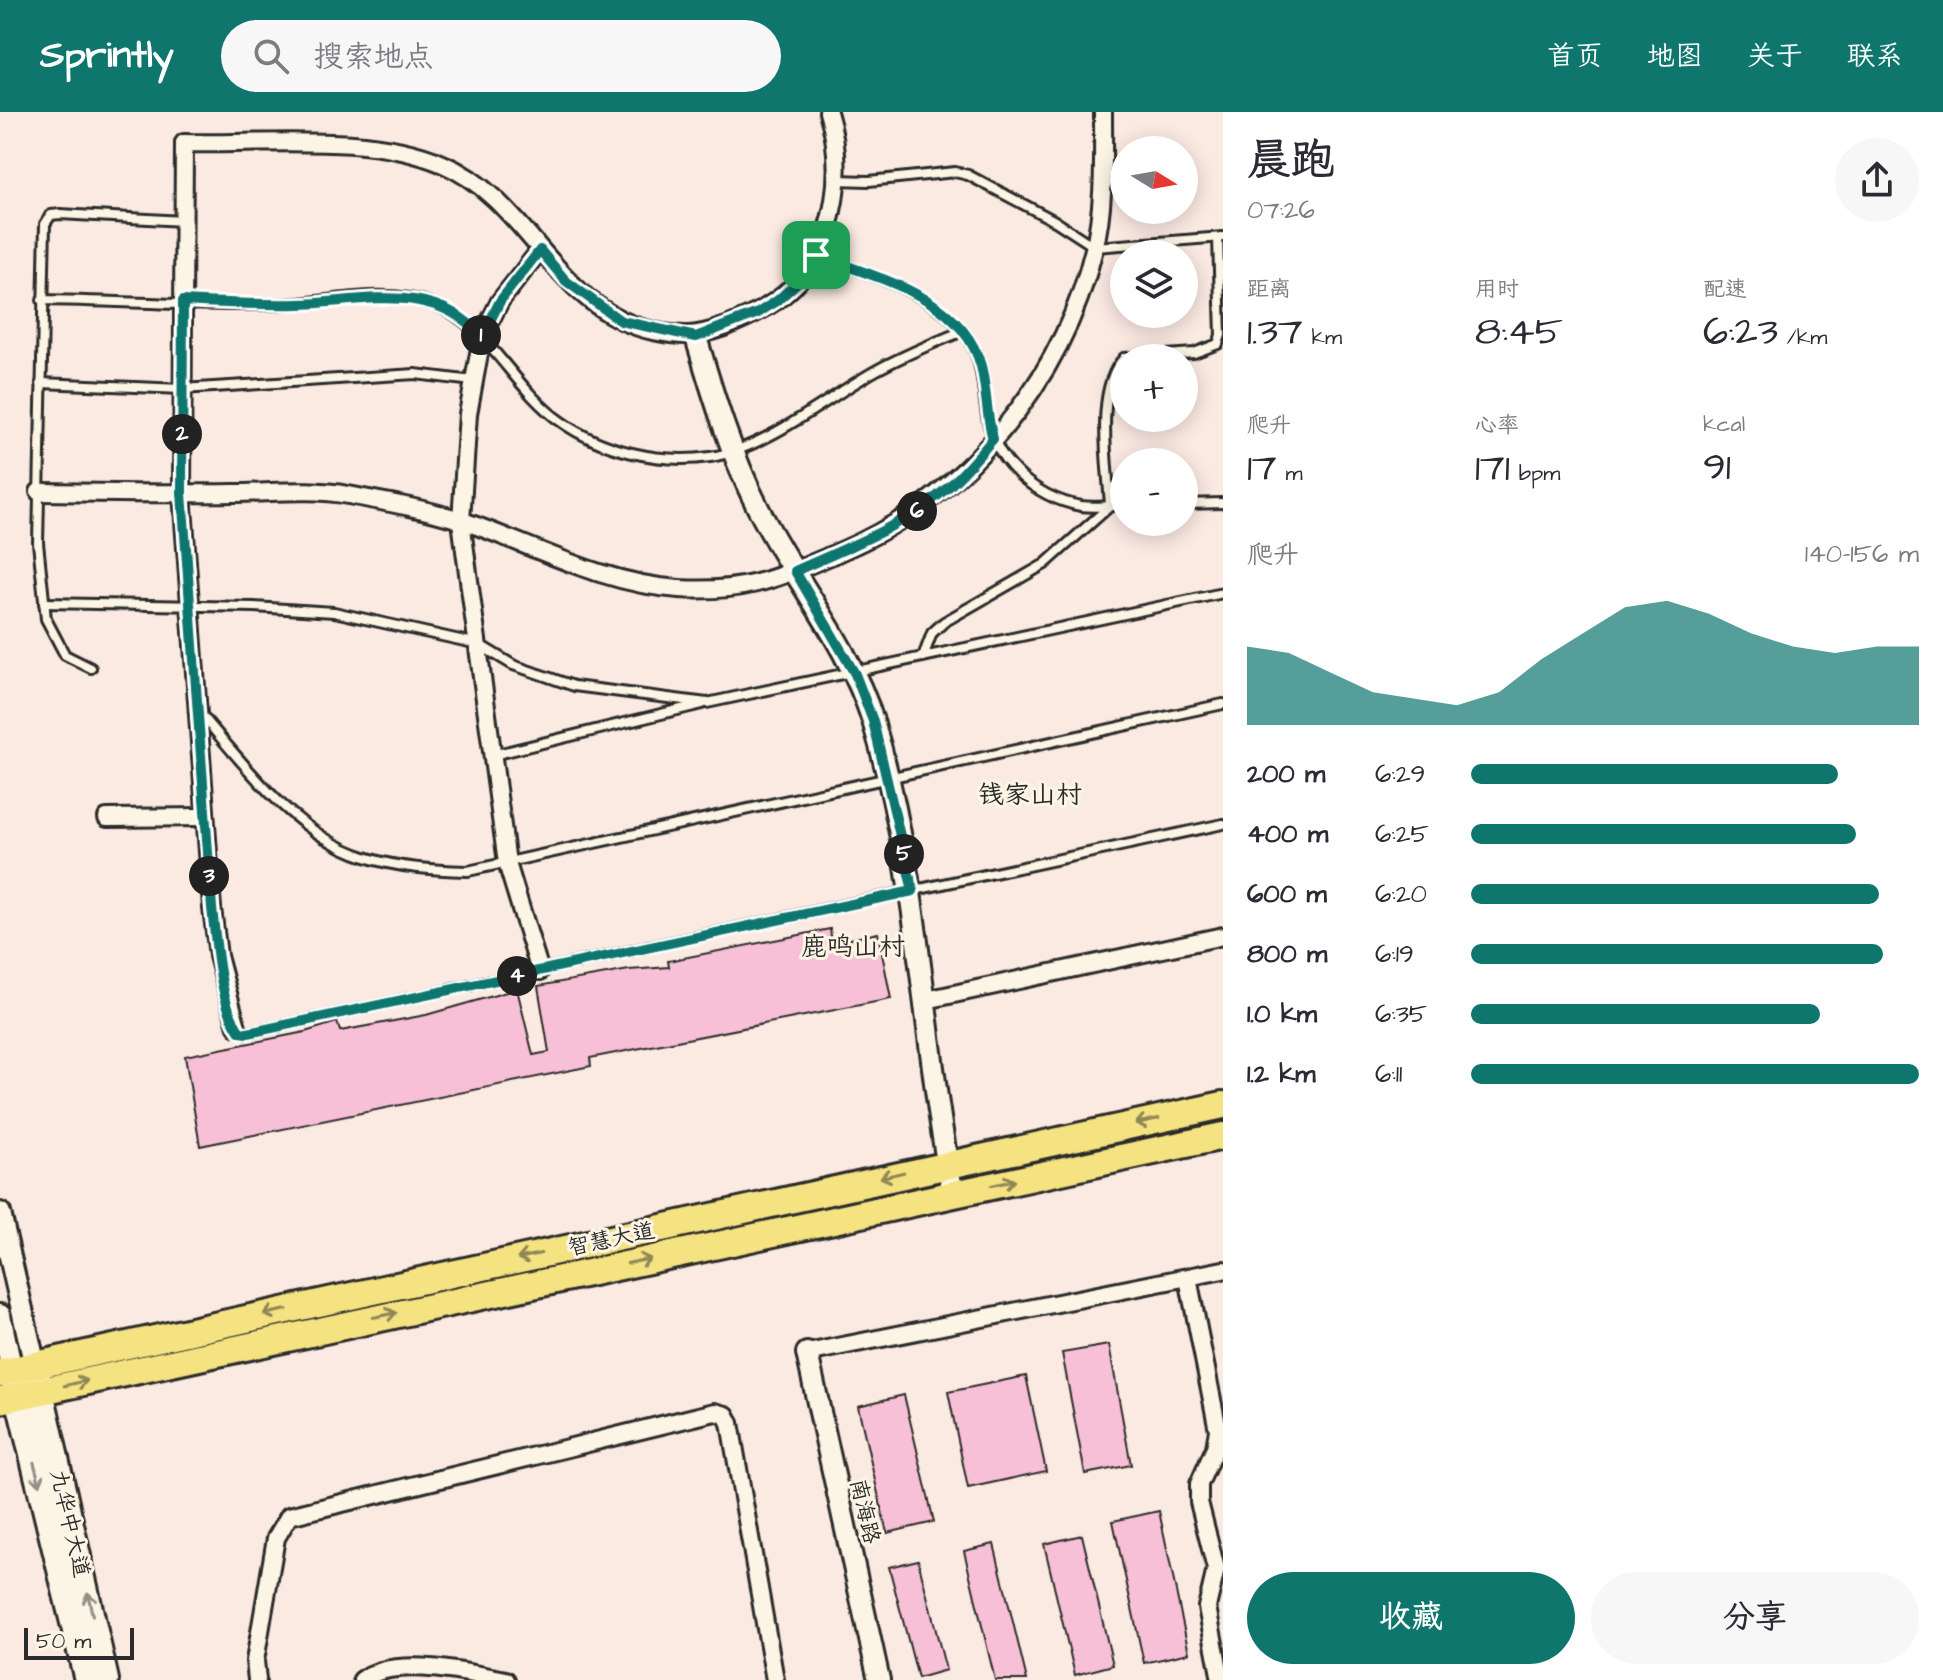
<!DOCTYPE html>
<html lang="zh">
<meta charset="utf-8">
<style>
body{margin:0;font-family:"Architects Daughter","LXGW WenKai TC",sans-serif;background:#f7f7f7;color:#2b2b33;height:100vh;display:flex;flex-direction:column;font-size:30px;white-space:nowrap}
*{box-sizing:border-box;margin:0}
p{font-size:26px;color:#7c7c81}
.icon{flex:none;width:44px;height:44px;fill:none;stroke:currentColor;stroke-width:2;stroke-linecap:round;stroke-linejoin:round}
.map{position:relative;flex:1;overflow:hidden}
.panel{display:flex;flex-direction:column;background:#fff;width:720px}
.panel>*{flex:none}
.needle{width:52px;rotate:101deg}
.controls{position:absolute;left:1110px;top:24px;display:grid;gap:16px}
.controls a{display:grid;place-items:center;width:88px;height:88px;border-radius:50%;background:#fff;box-shadow:0 4px 20px #0003;font-size:40px}
.scale{position:absolute;left:24px;bottom:20px;width:110px;box-sizing:border-box;padding-left:8px;border:4px solid #2b2b2b;border-top:0;font-size:22px;line-height:28px;white-space:nowrap;color:#2b2b2b;-webkit-text-stroke:6px #fcf5e5;paint-order:stroke}
.pin{position:absolute;display:grid;place-items:center;width:68px;height:68px;color:#fff;margin:-34px;border-radius:16px;box-shadow:0 4px 12px #0006}
.km{position:absolute;width:40px;height:40px;margin:-20px;border-radius:50%;background:#222;color:#fff;font-size:22px;line-height:40px;text-align:center}
.round{display:grid;place-items:center;flex:none;width:84px;height:84px;border-radius:42px;background:#f7f7f7}
.summary{display:flex;align-items:center;justify-content:space-between;height:136px;padding:0 24px}
h1{font-size:44px;font-weight:600;line-height:60px}
.stats{display:grid;grid-template-columns:repeat(3,1fr);gap:12px;height:136px;padding:8px 24px}
.stats div{display:grid;align-content:center}
.stats b{font-size:40px;font-weight:600}
.stats small{font-size:22px;font-weight:400}
.stats p{font-size:22px}
.chart{height:224px;padding:16px 24px}
.chart p{display:flex;justify-content:space-between}
.chart svg{width:100%;height:144px;margin-top:8px;fill:#0f766e;opacity:.7}
.button{display:flex;gap:16px;margin-top:auto;padding:16px 24px}
.button a{flex:1;height:92px;border-radius:48px;background:#0f766e;color:#fff;font-size:32px;font-weight:600;line-height:92px;text-align:center}
.button a+a{background:#f7f7f7;color:#2b2b33}
ul{padding:0 24px;list-style:none;font-size:26px}
li{display:grid;grid-template-columns:128px 96px 1fr;align-items:center;height:60px}
li i{height:20px;border-radius:10px;background:#0f766e}
header{display:flex;align-items:center;gap:48px;box-sizing:border-box;height:112px;padding:0 40px;background:#0f766e;color:#fff}
header strong{font-size:38px}
nav{display:flex;gap:44px;margin-inline-start:auto;font-size:28px}
.search{width:560px;height:72px;background:#f7f7f7;display:flex;align-items:center;gap:20px;box-sizing:border-box;padding:0 28px;border-radius:44px;color:#7c7c81;font-size:30px}
main{display:flex;flex:1;min-height:0}
.map>svg:first-child{display:block}
.building{fill:#f8c0d6;stroke:#2b2b2b;stroke-width:2}
.lines{fill:none;stroke-linecap:round;stroke-linejoin:round}
.service-casing{stroke:#2b2b2b;stroke-width:14}
.minor-casing{stroke:#2b2b2b;stroke-width:22}
.tertiary-casing{stroke:#2b2b2b;stroke-width:26}
.secondary-casing{stroke:#2b2b2b;stroke-width:30}
.primary-casing{stroke:#2b2b2b;stroke-width:32}
.service{stroke:#fcf5e5;stroke-width:8}
.minor{stroke:#fcf5e5;stroke-width:16}
.tertiary{stroke:#fcf5e5;stroke-width:20}
.secondary{stroke:#fcf5e5;stroke-width:24}
.primary{stroke:#f5e382;stroke-width:26}
.oneway{stroke:#908756}
.oneway2{stroke:#949088}
.route-casing{stroke:#fff;stroke-width:16}
.route{stroke:#0f766e;stroke-width:10}
.labels{text-anchor:middle;stroke-width:6;stroke-linejoin:round;paint-order:stroke}
.street-label{font-size:22px;fill:#2b2b2b;stroke:#fcf5e5}
.quarter-label{font-size:26px;fill:#2b2b2b;stroke:#fcf5e5}
</style>
<header>
<strong>Sprintly</strong>
<div class="search"><svg class="icon" aria-label="search" viewBox="0 0 24 24"><circle cx="10" cy="10" r="6"/><path d="M15 15l6 6"/></svg>搜索地点</div>
<nav><a>首页</a><a>地图</a><a>关于</a><a>联系</a></nav>
</header>
<main>
<div class="map">
<svg width="1223" height="1568" viewBox="0 0 1223 1568">
<rect width="100%" height="100%" fill="#fbeae2"/>
<filter id="ink" filterUnits="userSpaceOnUse"><feTurbulence type="fractalNoise" baseFrequency=".0125" numOctaves="2"/><feDisplacementMap in="SourceGraphic" scale="16" xChannelSelector="R" yChannelSelector="G"/><feConvolveMatrix kernelMatrix="1 2 1 2 8 2 1 2 1" color-interpolation-filters="sRGB"/></filter>
<g filter="url(#ink)">
<g class="building">
<polygon points="830,817 832,831 878,821 891,887 590,946 591,954 200,1034 185,944 305,920 337,910 340,919 426,903 517,877 533,943 549,940 538,874 629,858 669,855 668,849"/>
<polygon points="1109,1233 1131,1353 1085,1362 1062,1241"/>
<polygon points="1026,1264 1046,1359 968,1376 948,1280"/>
<polygon points="904,1283 934,1410 887,1421 858,1294"/>
<polygon points="1159,1399 1189,1541 1144,1551 1113,1409"/>
<polygon points="1082,1423 1113,1553 1075,1563 1044,1432"/>
<polygon points="994,1432 1027,1568 995,1568 964,1439"/>
<polygon points="918,1448 946,1558 918,1566 889,1455"/>
</g>
<g class="lines">
<g class="service-casing">
<g id="service">
<polyline points="836,68 869,69 955,60 968,63 1055,109 1095,135 1223,125"/>
<path d="M816,143C866,162 924,176 961,217C982,240 982,268 986,297C991,347 1033,385 1081,394C1095,396 1110,394 1124,393"/>
<path d="M42,188C117,189 192,194 266,193C320,193 381,173 433,192C490,214 512,275 560,309C602,339 659,352 710,345C765,337 827,286 875,259C904,243 933,231 963,219"/>
<polyline points="1124,246 1194,241 1218,232 1221,223 1218,126"/>
<polyline points="41,271 182,277 415,262 473,269"/>
<polyline points="1184,392 1223,391"/>
<polyline points="44,491 254,495 334,500 478,532 513,553 574,574 707,591 1223,481"/>
<path d="M923,545L932,521L944,510L1045,452L1110,394C1108,353 1094,277 1124,246"/>
<polyline points="91,556 65,543 46,507 38,431 45,112 51,103 60,102 183,109"/>
<path d="M200,601C245,654 296,723 365,745C398,756 434,758 468,759L1223,592"/>
<polyline points="493,643 702,592"/>
<polyline points="237,915 248,921 1223,712"/>
</g>
</g>
<g class="minor-casing">
<g id="minor">
<polyline points="540,138 500,189 482,225 468,302 461,409 507,751 540,859"/>
<path d="M39,380C103,381 167,382 232,381C270,381 310,376 348,383C386,390 426,397 463,409C533,433 602,472 679,477C747,481 777,466 837,441C964,388 1062,271 1094,137C1105,94 1103,44 1103,0"/>
<polyline points="107,706 205,705"/>
<polyline points="926,888 1223,824"/>
<path d="M237,915L218,844L212,796L182,381L184,31C264,33 370,20 443,52C530,89 556,198 653,219C683,225 695,225 724,215C752,204 780,191 800,167C837,122 845,55 828,0"/>
<polyline points="1188,1166 1218,1318 1215,1336 1199,1372 1199,1390 1216,1457 1207,1495 1221,1568"/>
<polyline points="807,1241 1223,1158"/>
<polyline points="257,1568 255,1549 276,1426 289,1404 715,1300 726,1303 730,1311 775,1568"/>
<path d="M362,1568C394,1543 468,1561 506,1568"/>
</g>
</g>
<g class="tertiary-casing">
<g id="tertiary">
<path d="M696,225C713,283 731,342 758,396C794,468 849,532 873,609C920,764 922,925 953,1082"/>
<polyline points="0,1101 35,1254"/>
<polyline points="0,1203 12,1259"/>
<polyline points="807,1241 879,1568"/>
</g>
</g>
<g class="secondary-casing">
<g id="secondary">
<polyline points="37,1262 106,1568"/>
<polyline points="13,1265 87,1568"/>
</g>
</g>
<g class="primary-casing">
<g id="primary">
<polyline points="0,1261 1223,993"/>
<polyline points="0,1288 1223,1024"/>
</g>
</g>
<use href="#service" class="service"/>
<use href="#minor" class="minor"/>
<use href="#tertiary" class="tertiary"/>
<use href="#secondary" class="secondary"/>
<use href="#primary" class="primary"/>
</g>
<defs><path id="oneway-shaft" d="M-6 0H5M1.5-3L5.5 0L1.5 3" fill="none" stroke-width="1.6" stroke-linecap="round" stroke-linejoin="round" transform="scale(2)"/></defs>
<g class="oneway">
<use href="#oneway-shaft" transform="translate(1147 1009) rotate(168)"/>
<use href="#oneway-shaft" transform="translate(892 1063) rotate(167)"/>
<use href="#oneway-shaft" transform="translate(1003 1071) rotate(-12)"/>
<use href="#oneway-shaft" transform="translate(529 1144) rotate(168)"/>
<use href="#oneway-shaft" transform="translate(639 1149) rotate(-12)"/>
<use href="#oneway-shaft" transform="translate(275 1200) rotate(168)"/>
<use href="#oneway-shaft" transform="translate(385 1203) rotate(-12)"/>
<use href="#oneway-shaft" transform="translate(76 1271) rotate(-13)"/>
</g>
<g class="oneway2">
<use href="#oneway-shaft" transform="translate(37 1362) rotate(75)"/>
<use href="#oneway-shaft" transform="translate(90 1492) rotate(-102)"/>
</g>
</g>
<g class="lines" filter="url(#ink)">
<g class="route-casing">
<path id="route" d="M540,138L566,169L621,209L696,225L758,201L778,188L800,168L816,143C874,165 962,184 981,254C987,278 986,303 993,327C978,344 963,363 946,377C901,415 849,435 795,459L855,562L873,609L913,779L248,921L240,920C220,893 216,830 212,796L182,381L183,189C221,191 260,193 299,192C363,190 434,168 482,225L500,189Z"/>
</g>
<use href="#route" class="route"/>
</g>
<g class="labels">
<g class="street-label">
<text transform="translate(611 1126) rotate(-12)" y="8">智慧大道</text>
<text transform="translate(866 1399) rotate(77)" y="8">南海路</text>
<text transform="translate(71 1411) rotate(77)" y="8">九华中大道</text>
</g>
<g class="quarter-label">
<text x="1030" y="691">钱家山村</text>
<text x="853" y="843">鹿鸣山村</text>
</g>
</g>
</svg>
<div class="controls">
<a><svg class="needle" viewBox="-14 -14 28 28"><path d="M0-13l5 13h-10z" fill="#e53935"/><path d="M0 13l5-13h-10z" fill="#7c7c81"/></svg></a>
<a><svg class="icon" aria-label="layers" viewBox="0 0 24 24"><path d="M12 4l9 5-9 5-9-5zM3 14l9 5 9-5"/></svg></a>
<a>+</a>
<a>−</a>
</div>
<div class="scale">50 m</div>
<div class="pin" style="left:816px;top:143px;background:#1e9e55"><svg class="icon" aria-label="arrive" viewBox="0 0 24 24"><path d="M6 21V4h12l-3 4 3 4H6"/></svg></div>
<b class="km" style="left:481px;top:223px">1</b>
<b class="km" style="left:182px;top:322px">2</b>
<b class="km" style="left:209px;top:764px">3</b>
<b class="km" style="left:517px;top:864px">4</b>
<b class="km" style="left:904px;top:742px">5</b>
<b class="km" style="left:917px;top:399px">6</b>
</div>
<section class="panel">
<div class="summary"><div><h1>晨跑</h1><p>07:26</p></div><a class="round"><svg class="icon" aria-label="share" viewBox="0 0 24 24"><path d="M12 15V3M7 8l5-5 5 5M5 13v7h14v-7"/></svg></a></div>
<div class="stats">
<div><p>距离</p><b>1.37<small> km</small></b></div>
<div><p>用时</p><b>8:45</b></div>
<div><p>配速</p><b>6:23<small> /km</small></b></div>
</div>
<div class="stats">
<div><p>爬升</p><b>17<small> m</small></b></div>
<div><p>心率</p><b>171<small> bpm</small></b></div>
<div><p>kcal</p><b>91</b></div>
</div>
<div class="chart"><p><span>爬升</span>140–156 m</p>
<svg viewBox="0 0 160 44" preserveAspectRatio="none"><path d="M0 44V20L10 22L20 28L30 34L40 36L50 38L60 34L70 24L80 16L90 8L100 6L110 10L120 16L130 20L140 22L150 20L160 20V44z"/></svg>
</div>
<ul>
<li><b>200 m</b>6:29<i style="width:82%"></i></li>
<li><b>400 m</b>6:25<i style="width:86%"></i></li>
<li><b>600 m</b>6:20<i style="width:91%"></i></li>
<li><b>800 m</b>6:19<i style="width:92%"></i></li>
<li><b>1.0 km</b>6:35<i style="width:78%"></i></li>
<li><b>1.2 km</b>6:11<i style="width:100%"></i></li>
</ul>
<div class="button"><a>收藏</a><a>分享</a></div>
</section>
</main>
